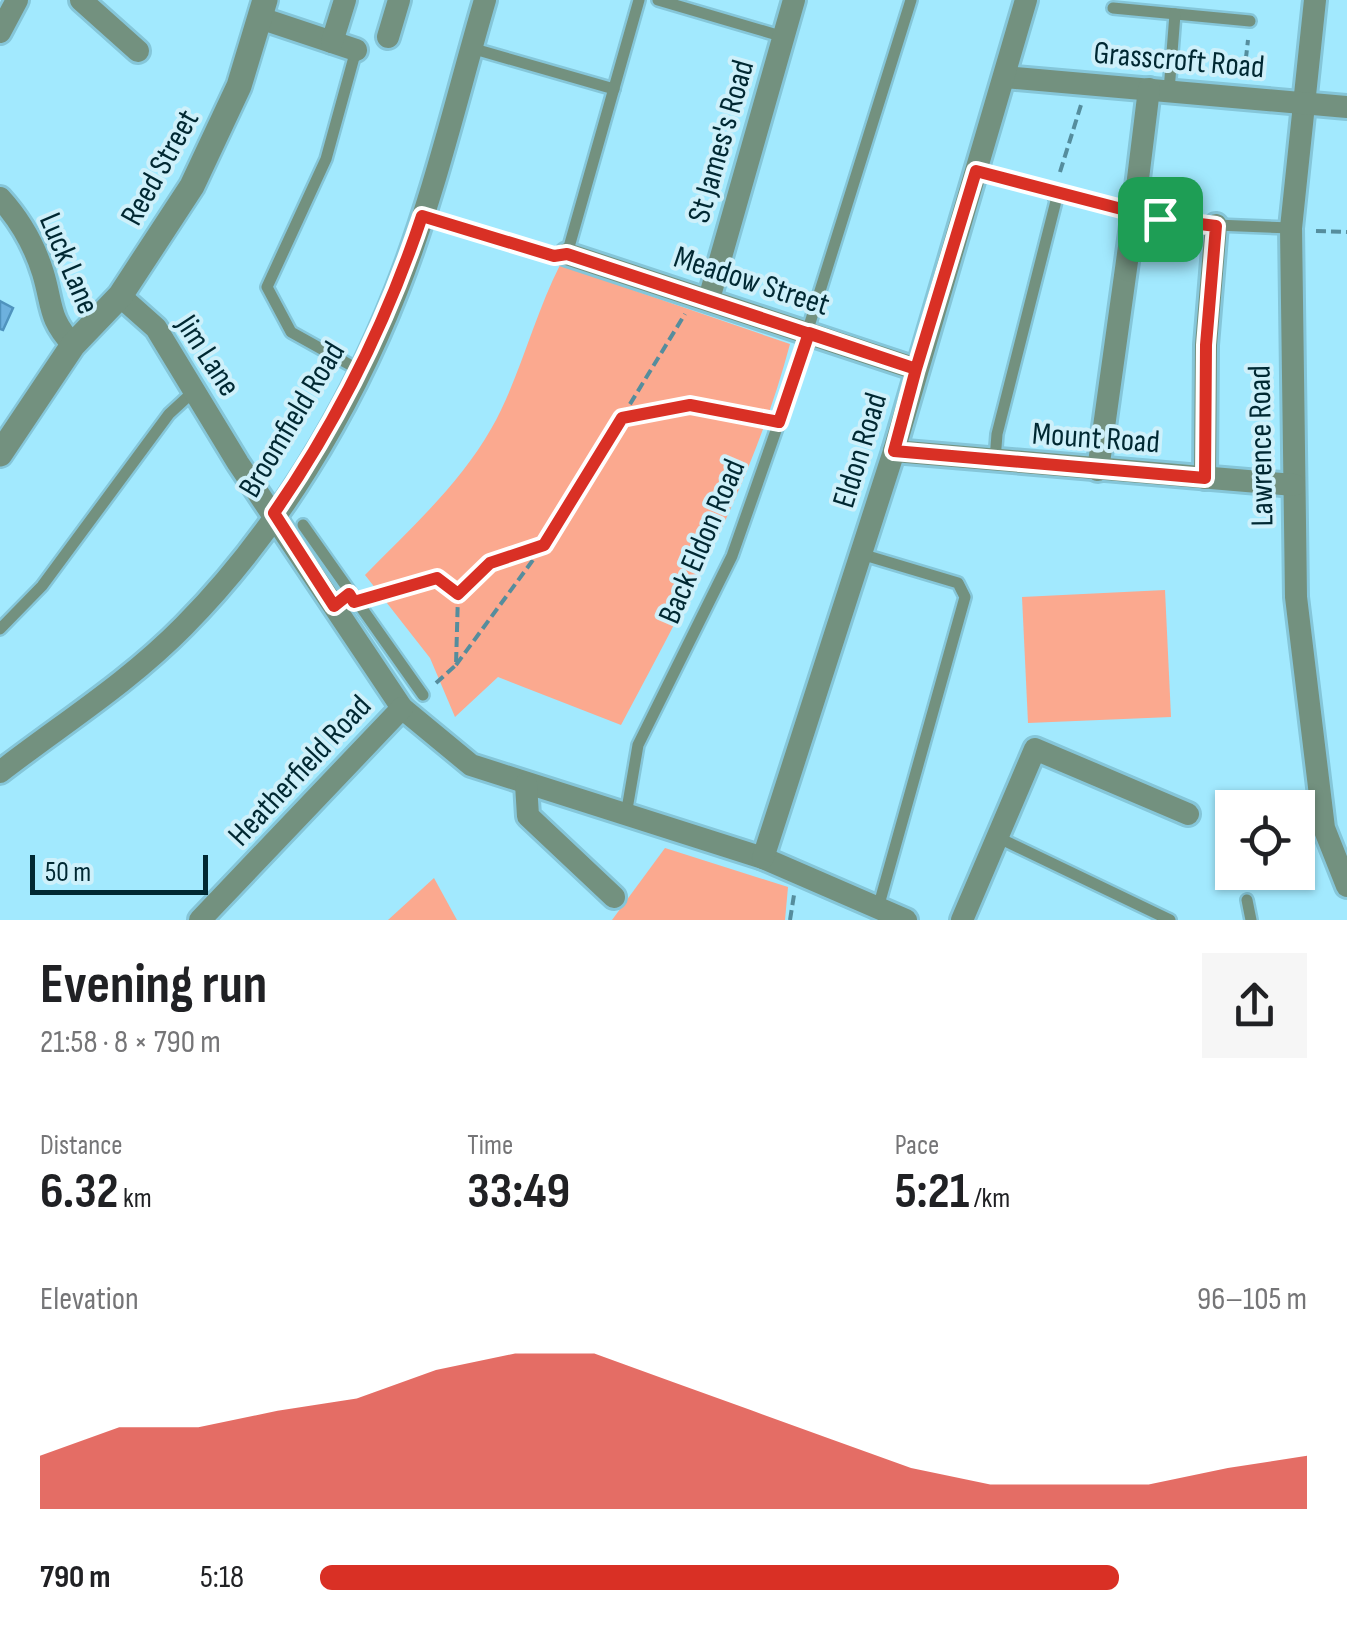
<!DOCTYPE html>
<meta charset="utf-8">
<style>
body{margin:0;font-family:"Sofia Sans Condensed",sans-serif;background:#f6f6f6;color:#202124;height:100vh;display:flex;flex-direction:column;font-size:38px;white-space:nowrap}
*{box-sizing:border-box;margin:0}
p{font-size:32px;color:#757577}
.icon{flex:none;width:55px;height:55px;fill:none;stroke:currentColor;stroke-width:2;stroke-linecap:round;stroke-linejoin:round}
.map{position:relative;height:920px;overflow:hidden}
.sheet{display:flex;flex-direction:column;background:#fff;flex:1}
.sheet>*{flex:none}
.tools{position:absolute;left:1215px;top:790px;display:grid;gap:20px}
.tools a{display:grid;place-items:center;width:100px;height:100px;border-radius:0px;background:#fff;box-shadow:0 2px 8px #0004;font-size:50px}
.scale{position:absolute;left:30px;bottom:25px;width:178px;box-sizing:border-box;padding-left:10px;border:5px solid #002832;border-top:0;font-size:28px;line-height:35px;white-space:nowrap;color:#002832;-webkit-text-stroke:8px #cef0fa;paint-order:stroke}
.pin{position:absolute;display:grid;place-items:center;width:85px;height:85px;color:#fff;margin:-42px;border-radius:20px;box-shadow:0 5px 15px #0006}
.round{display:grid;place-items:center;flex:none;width:105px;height:105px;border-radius:0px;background:#f6f6f6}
.summary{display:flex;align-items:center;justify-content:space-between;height:170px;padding:0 40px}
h1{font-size:55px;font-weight:700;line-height:75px}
.figures{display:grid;grid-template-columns:repeat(3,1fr);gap:15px;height:170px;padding:10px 40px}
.figures div{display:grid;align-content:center}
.figures b{font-size:50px;font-weight:700}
.figures small{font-size:28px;font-weight:400}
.figures p{font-size:28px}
.chart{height:280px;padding:20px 40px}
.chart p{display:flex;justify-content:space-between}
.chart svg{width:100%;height:180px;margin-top:10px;fill:#d93025;opacity:.7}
ul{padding:0 40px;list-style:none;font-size:32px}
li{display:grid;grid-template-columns:160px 120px 1fr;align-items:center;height:75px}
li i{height:25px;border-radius:12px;background:#d93025}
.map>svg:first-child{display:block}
.green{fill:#fba98f}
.building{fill:#6db1de;stroke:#4f93be;stroke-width:2.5}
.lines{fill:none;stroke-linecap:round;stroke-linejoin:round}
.service-casing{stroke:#85c6d9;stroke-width:16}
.minor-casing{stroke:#85c6d9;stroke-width:28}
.tertiary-casing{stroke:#85c6d9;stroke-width:30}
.path{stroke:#558d9d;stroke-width:4;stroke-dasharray:10 5;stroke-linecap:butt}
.service{stroke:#73917f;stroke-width:11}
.minor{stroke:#73917f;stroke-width:22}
.tertiary{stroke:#73917f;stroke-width:25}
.route-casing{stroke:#fff;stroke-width:20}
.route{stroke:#d93025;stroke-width:12}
.labels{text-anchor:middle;stroke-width:8;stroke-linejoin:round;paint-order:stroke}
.street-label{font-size:32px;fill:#002832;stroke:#cef0fa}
</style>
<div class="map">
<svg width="1347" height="920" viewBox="0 0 1347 920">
<rect width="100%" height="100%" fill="#a2e9fe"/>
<g class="green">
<path d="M560,265L790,344C754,480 687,601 621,725L498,677L455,717L430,658L365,575C410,529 459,485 491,429C518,383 534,316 560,265Z"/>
<polygon points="1165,590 1171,717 1028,723 1022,597"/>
<polygon points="665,848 788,887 785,920 612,920"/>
<polygon points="434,878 457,920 388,920"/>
</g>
<polygon class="building" points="0,301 13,308 3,330 0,329"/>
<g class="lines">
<g class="service-casing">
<g id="service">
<polyline points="658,0 784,37"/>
<polyline points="1113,8 1250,21"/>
<polyline points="471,48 614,89"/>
<polyline points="356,50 326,159 267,287 291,332 361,371"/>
<polyline points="1169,91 1175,14"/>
<polyline points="975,171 1052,192 1056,201 997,434 995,460"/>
<polyline points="1134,211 1216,225 1291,228"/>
<polyline points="567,254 639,0"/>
<polyline points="303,525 423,695"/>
<polyline points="861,554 958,583 965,597 878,908"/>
<polyline points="0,629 42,586 169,414 194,391"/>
<polyline points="626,815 638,745 732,556 779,422 911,0"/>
<polyline points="997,837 1170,920"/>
<polyline points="1247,900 1251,920"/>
</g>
</g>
<g class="minor-casing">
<g id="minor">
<polyline points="81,0 138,51"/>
<polyline points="1315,0 1291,228 1296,597 1324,828 1347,886"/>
<polyline points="260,18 356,50"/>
<polyline points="0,32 17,0"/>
<polyline points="388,37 399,0"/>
<polyline points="332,42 345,0"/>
<polyline points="1005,77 1347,107"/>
<polyline points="1136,195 1149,89"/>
<path d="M0,198C20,220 34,244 43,273C53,306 48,318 73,345"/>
<polyline points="567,254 916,369"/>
<polyline points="120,296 156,328 238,463 402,708 471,765 763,858 906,920"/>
<polyline points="709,299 794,0"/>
<polyline points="894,451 1294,485"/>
<polyline points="1098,470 1134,211"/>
<polyline points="1205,478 1206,345 1216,225"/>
<path d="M0,772C62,724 128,683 184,626C276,533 349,412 397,290C434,196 457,96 485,0"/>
<polyline points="526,784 528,816 614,897"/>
<polyline points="763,858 894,451 1026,0"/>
<polyline points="200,920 402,708"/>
<polyline points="962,920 1035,749 1188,814"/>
</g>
</g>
<g class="tertiary-casing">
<polyline id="tertiary" points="0,454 73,345 120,296 192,186 239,86 265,0"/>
</g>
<g class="path">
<polyline points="1244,75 1248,40"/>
<polyline points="1060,172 1081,105"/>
<polyline points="1071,197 1111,206"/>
<polyline points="446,223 547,255"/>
<polyline points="1316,231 1347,232"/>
<polyline points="622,418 690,405 764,418"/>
<polyline points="544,545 685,314"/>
<polyline points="374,596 437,578 458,594 456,665 436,683"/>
<polyline points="456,665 544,545 490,563 458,594"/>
<polyline points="790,920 794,895"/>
</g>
<use href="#service" class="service"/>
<use href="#minor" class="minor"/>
<use href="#tertiary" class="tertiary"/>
</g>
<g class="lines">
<g class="route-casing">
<path id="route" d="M1160,219L976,171L916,369L567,254L554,256L422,216C386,324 339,419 274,513L334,606L349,594L354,602L437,578L458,594L490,563L544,545L622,418L690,405L779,422L809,333L916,369L894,451L1205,478L1206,345L1216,226L1160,219"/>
</g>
<use href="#route" class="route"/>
</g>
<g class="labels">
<g class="street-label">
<text transform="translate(1179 59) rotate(5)" y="11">Grasscroft Road</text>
<text transform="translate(720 141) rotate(-74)" y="11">St James's Road</text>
<text transform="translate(159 167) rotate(-61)" y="11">Reed Street</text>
<text transform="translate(70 263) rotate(67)" y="11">Luck Lane</text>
<text transform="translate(752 280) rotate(18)" y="11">Meadow Street</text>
<text transform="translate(209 355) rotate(57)" y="11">Jim Lane</text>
<text transform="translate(291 419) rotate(-59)" y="11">Broomfield Road</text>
<text transform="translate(1096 437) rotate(4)" y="11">Mount Road</text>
<text transform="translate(1260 446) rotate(-91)" y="11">Lawrence Road</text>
<text transform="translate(859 450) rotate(-73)" y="11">Eldon Road</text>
<text transform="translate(701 541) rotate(-67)" y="11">Back Eldon Road</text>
<text transform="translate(299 770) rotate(-47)" y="11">Heatherfield Road</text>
</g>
</g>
</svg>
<div class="tools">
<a><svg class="icon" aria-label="locate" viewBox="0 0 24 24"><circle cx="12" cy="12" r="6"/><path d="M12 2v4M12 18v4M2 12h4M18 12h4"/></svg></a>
</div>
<div class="scale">50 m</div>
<div class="pin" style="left:1160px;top:219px;background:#1e9e55"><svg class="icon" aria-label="arrive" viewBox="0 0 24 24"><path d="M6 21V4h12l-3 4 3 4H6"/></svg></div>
</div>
<section class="sheet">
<div class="summary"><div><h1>Evening run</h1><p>21:58 · 8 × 790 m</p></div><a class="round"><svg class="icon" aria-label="share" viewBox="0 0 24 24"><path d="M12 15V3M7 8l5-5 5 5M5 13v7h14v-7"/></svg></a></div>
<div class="figures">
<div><p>Distance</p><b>6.32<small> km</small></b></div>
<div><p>Time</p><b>33:49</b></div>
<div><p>Pace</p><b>5:21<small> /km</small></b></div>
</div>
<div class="chart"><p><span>Elevation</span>96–105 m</p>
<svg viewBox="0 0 160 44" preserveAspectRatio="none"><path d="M0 44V31L10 24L20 24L30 20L40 17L50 10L60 6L70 6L80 13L90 20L100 27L110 34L120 38L130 38L140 38L150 34L160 31V44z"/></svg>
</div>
<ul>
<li><b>790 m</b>5:18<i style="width:81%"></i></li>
</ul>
</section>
